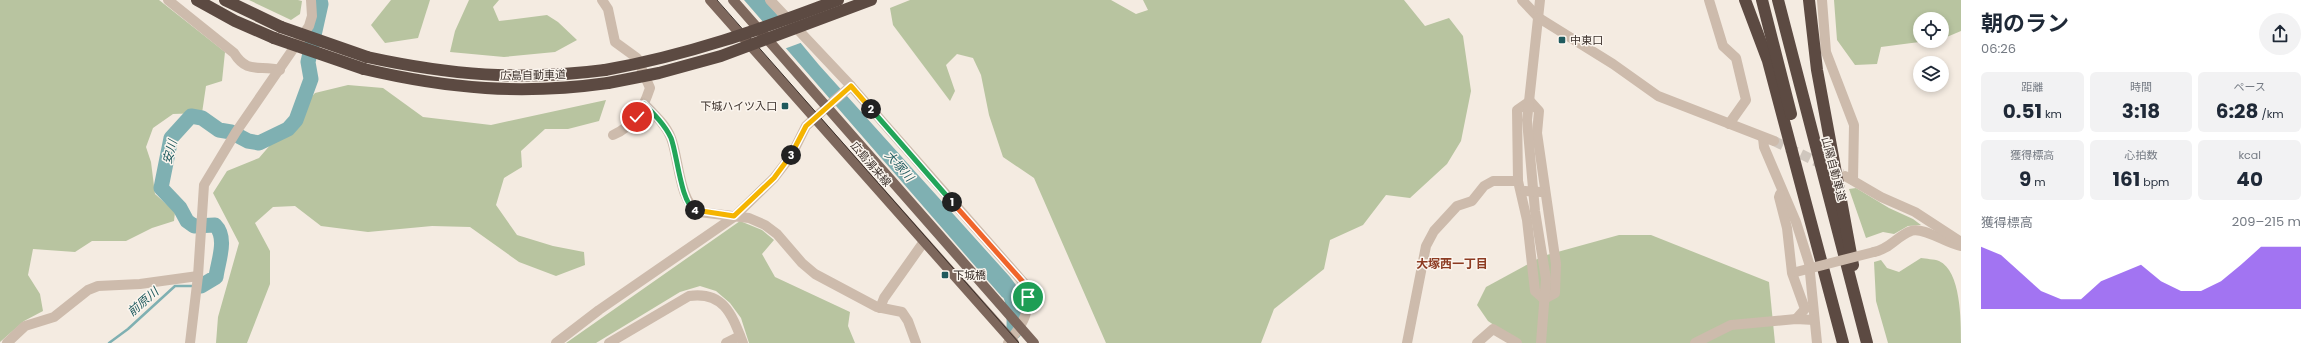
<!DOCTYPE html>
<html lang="ja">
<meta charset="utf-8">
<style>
body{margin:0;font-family:Poppins,"Noto Sans JP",sans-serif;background:#f2f2f3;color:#1f2937;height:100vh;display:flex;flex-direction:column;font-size:15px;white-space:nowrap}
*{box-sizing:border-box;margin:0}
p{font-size:13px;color:#747a83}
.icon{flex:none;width:22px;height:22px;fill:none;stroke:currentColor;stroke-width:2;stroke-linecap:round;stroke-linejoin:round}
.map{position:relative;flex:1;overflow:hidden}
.sheet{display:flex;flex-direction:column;background:#fff;width:360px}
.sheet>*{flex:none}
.buttons{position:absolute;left:1913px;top:12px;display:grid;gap:8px}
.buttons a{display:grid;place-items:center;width:36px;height:36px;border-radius:50%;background:#fff;box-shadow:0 2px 6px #0003;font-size:20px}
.pin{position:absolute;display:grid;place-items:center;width:34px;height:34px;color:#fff;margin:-17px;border:2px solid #fff;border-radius:50%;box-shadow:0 1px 4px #0007}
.km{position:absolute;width:20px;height:20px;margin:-10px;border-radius:50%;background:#222;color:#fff;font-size:11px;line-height:20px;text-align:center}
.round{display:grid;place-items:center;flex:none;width:42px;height:42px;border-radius:21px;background:#f2f2f3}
.overview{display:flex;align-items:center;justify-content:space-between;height:68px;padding:0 20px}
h1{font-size:22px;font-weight:700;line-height:30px}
.figures{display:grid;grid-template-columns:repeat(3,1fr);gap:6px;height:68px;padding:4px 20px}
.figures div{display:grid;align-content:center;border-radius:6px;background:#f2f2f3;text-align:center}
.figures b{font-size:20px;font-weight:700}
.figures small{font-size:11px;font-weight:400}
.figures p{font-size:11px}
.chart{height:112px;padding:8px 20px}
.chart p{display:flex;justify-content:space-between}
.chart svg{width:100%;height:72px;margin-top:4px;fill:#7c3aed;opacity:.7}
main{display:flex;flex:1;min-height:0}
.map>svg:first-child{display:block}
.green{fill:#b8c4a0}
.water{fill:#7fb0b2}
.pier{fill:#f4ebe1}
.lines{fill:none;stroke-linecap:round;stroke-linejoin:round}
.stream{stroke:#7fb0b2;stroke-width:2.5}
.river{stroke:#7fb0b2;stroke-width:15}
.tertiary-tunnel{stroke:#cfc6bd;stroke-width:10;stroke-dasharray:10 5;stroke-linecap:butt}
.minor{stroke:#cdbbac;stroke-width:10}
.tertiary{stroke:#cdbbac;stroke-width:10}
.primary{stroke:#7d675c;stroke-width:10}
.motorway{stroke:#5c4a42;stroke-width:12}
.tram{stroke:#3b302b;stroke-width:1}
.minor-bridge{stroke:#cdbbac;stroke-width:10}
.motorway-bridge{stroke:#5c4a42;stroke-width:12}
.split-1-casing{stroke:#fff;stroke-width:8}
.split-2-casing{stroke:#fff;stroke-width:8}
.split-3-casing{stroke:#fff;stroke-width:8}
.split-4-casing{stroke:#fff;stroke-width:8}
.split-5-casing{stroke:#fff;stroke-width:8}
.split-1{stroke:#f0652b;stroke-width:5}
.split-2{stroke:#22a559;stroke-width:5}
.split-3{stroke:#f5b400;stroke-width:5}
.split-4{stroke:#f5b400;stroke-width:5}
.split-5{stroke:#22a559;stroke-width:5}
.poi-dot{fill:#1f5a5e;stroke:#fbf5ee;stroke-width:1.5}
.labels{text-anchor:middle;stroke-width:3;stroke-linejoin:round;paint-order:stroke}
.poi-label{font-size:11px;fill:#3b302b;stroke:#fbf5ee;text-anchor:start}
.street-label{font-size:11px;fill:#3b302b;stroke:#fbf5ee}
.water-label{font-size:12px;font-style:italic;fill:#1f5a5e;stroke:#fbf5ee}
.neighbourhood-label{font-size:12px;font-weight:bold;fill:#8c3b22;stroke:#fbf5ee}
</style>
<main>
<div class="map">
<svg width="1961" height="343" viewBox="0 0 1961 343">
<rect width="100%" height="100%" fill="#f4ebe1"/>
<g class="green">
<polygon points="0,0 159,0 225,52 222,81 206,86 202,113 173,114 153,128 146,147 151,162 155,194 175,212 174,221 152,228 126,241 92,241 75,252 33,249 28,275 40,294 43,311 24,321 0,342"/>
<polygon points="249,0 298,0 302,1 300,14 291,20"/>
<polygon points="391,0 430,0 418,38 385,43 371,25"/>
<polygon points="469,0 499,0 493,7 499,21 547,15 558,22 577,40 555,52 504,57 450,52 455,31"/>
<polygon points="910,0 1111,0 1136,14 1148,10 1143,0 1404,0 1425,26 1449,18 1463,36 1471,91 1461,141 1447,164 1410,198 1386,195 1363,225 1330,240 1324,269 1274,309 1261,343 1106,343 1034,178 1003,157 989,115 981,75 973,58 957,54 946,65 955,91 950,101 893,25 890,8"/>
<polygon points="1834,0 1961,0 1961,31 1942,39 1942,19 1920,19 1920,41 1927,41 1881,47 1877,64 1855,65 1837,40"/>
<polygon points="348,85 383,88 423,117 491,125 606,100 599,121 568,129 545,129 521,151 522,167 504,178 496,205 517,235 553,246 584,252 585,265 556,276 519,262 470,227 432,226 368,232 321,226 295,206 273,207 255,223 270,251 270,284 247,343 216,343 218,317 239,243 213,193 227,171 259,158 315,93"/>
<polygon points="1856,188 1889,208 1913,219 1921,225 1908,226 1894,234 1883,232 1866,238 1849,189"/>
<polygon points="740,221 762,230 774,240 762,254 775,277 850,312 848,326 855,343 749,343 741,318 730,303 716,291 700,286 680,292 596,343 566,343"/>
<polygon points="1619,235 1651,235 1769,282 1775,343 1520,343 1488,321 1477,305 1486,287 1543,256"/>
<path d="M1921,258C1926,259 1934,259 1939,261C1961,271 1961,320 1961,343H1888L1876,301L1874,262L1881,260L1887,268L1899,272Z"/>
</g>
<polygon class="water" points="744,0 765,0 819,65 1010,277 1019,289 1022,307 1002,297"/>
<polygon class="pier" points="782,18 803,42 784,49 763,25"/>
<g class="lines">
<polyline class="stream" points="109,343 128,329 175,286 192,286"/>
<g class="river">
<path d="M1004,285C1016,298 1014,315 1014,332"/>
<path d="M201,286L216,277C218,261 228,238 215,225L194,226L187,221L180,208L161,188L171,138L191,116L202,118L219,130L231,132L248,141L259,143L288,129L296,120L311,79L308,62L321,4L320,0"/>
</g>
<polyline class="tertiary-tunnel" points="1774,141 1842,174"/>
<g class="minor">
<path d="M168,0L234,53C247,74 259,65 280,70"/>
<path d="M602,0L608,9L615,42L637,58L650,88C643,109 634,126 613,135"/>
<path d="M770,0L851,86L1024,283C1032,309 1025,322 1008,343"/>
<polyline points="1522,0 1539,18"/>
<polyline points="1709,0 1723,46 1736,58 1746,100 1729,124"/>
<polyline points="1822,0 1826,52 1854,125 1853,180"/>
<polygon points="1530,101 1539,111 1537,133 1556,264 1555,293 1544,299 1535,291 1527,220 1518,181 1517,110"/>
<path d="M644,104C654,114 666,125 671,138C679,158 679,203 699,212L749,218L765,225L777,234L802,263L815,274L877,307L902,312L908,321L916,343"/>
<polyline points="828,106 851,86"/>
<polyline points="1763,138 1764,147 1796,222 1809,263 1817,343"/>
<polyline points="1780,194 1779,197 1787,228 1792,273 1805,309 1796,319"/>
<path d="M1874,252C1890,249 1897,236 1911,231C1923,226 1947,244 1961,246"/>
<polyline points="880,308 884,298 923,243"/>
<polyline points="7,343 25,326 54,317 88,290 98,286 140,284 198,276"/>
<polyline points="190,343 198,276 204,185 236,132 309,26 312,16 311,0"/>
<path d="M609,343L689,296C724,291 732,315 743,343"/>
<polyline points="726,343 740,336"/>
<polyline points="1407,343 1426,246 1434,231 1457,206 1472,201 1484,186 1493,181 1518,181"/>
<polyline points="1477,343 1493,329 1517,343"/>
<polyline points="1695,343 1731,325 1796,319 1814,320"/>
</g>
<g class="tertiary">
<polyline points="1540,0 1527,120 1535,211 1546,279 1541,343"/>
<polyline points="1539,18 1613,64 1658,96 1774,141"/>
<polyline points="1845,176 1881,197 1915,212 1961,242"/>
<polyline points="556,343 599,310 734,217 774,178 791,156 806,126 828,106"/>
</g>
<g class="primary">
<polyline points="710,0 1014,343"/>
<polyline points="733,0 1034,343"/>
</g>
<g class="motorway">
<polyline points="197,0 235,21 274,38"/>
<polyline points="225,0 281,27"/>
<polyline points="1745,0 1768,61 1843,343"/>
<polyline points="1762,0 1791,114"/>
<polyline points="1778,0 1867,343"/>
<polyline points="1809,0 1817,70 1853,265"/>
<path d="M367,57C450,75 520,81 605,70"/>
<path d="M364,69C449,89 522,95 608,83"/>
</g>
<polyline class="tram" points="717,0 1019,343"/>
<g class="minor-bridge">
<polyline points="1525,191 1541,192"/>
<polyline points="1796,272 1874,252"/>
</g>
<g class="motorway-bridge">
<polyline points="281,27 367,57"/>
<polyline points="274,38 364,69"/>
<path d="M605,70C688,55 759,30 838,0"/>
<polyline points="608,83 659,73 721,56 871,0"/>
</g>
</g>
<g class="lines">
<g class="split-1-casing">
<polyline id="split-1" points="952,202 1024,283 1028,297"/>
</g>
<g class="split-2-casing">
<polyline id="split-2" points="871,109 952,202"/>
</g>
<g class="split-3-casing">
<polyline id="split-3" points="791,155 806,126 851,86 871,109"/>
</g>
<g class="split-4-casing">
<polyline id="split-4" points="695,210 734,216 774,178 791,155"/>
</g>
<g class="split-5-casing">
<path id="split-5" d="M637,117L644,104C654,114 665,125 671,138C677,153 681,204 695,210"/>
</g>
<use href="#split-1" class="split-1"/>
<use href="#split-2" class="split-2"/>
<use href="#split-3" class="split-3"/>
<use href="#split-4" class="split-4"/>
<use href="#split-5" class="split-5"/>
</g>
<g class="poi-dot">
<rect x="1558" y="36" width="8" height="8" rx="2"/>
<rect x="781" y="102" width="8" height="8" rx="2"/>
<rect x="941" y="271" width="8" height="8" rx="2"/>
</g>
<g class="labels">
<g class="poi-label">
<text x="1570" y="44">中東口</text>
<text x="777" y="110" text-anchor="end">下城ハイツ入口</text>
<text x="953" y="279">下城橋</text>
</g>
<g class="street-label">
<text transform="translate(533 75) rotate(-1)" y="4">広島自動車道</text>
<text transform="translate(871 164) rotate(49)" y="4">広島湯来線</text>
<text transform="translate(1834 169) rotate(75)" y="4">山陽自動車道</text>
</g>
<g class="water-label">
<text transform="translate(170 152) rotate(-75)" y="4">安川</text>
<text transform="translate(899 166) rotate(48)" y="4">大塚川</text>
<text transform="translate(143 302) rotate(-41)" y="4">前原川</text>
</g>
<g class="neighbourhood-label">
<text x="1452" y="268">大塚西一丁目</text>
</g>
</g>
</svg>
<div class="buttons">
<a><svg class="icon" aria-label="locate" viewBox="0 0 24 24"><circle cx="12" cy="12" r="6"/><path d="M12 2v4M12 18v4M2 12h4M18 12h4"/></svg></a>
<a><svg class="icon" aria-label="layers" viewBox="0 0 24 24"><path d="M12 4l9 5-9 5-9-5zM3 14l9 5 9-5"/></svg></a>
</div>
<div class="pin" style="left:1028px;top:297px;background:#1e9e55"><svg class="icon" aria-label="arrive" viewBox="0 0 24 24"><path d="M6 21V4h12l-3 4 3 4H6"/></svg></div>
<div class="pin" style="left:637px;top:117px;background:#d93025"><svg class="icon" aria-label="check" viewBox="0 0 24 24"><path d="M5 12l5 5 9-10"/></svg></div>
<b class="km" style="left:952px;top:202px">1</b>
<b class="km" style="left:871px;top:109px">2</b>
<b class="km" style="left:791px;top:155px">3</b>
<b class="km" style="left:695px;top:210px">4</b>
</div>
<section class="sheet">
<div class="overview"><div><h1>朝のラン</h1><p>06:26</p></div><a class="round"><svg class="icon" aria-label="share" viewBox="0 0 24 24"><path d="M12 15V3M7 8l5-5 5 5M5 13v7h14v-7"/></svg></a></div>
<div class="figures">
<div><p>距離</p><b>0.51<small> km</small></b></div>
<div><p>時間</p><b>3:18</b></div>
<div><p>ペース</p><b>6:28<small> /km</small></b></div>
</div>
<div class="figures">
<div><p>獲得標高</p><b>9<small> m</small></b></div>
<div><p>心拍数</p><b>161<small> bpm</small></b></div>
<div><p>kcal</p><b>40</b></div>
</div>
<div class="chart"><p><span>獲得標高</span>209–215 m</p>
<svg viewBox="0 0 160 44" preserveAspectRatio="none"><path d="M0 44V6L10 11L20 22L30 33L40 38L50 38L60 27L70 22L80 17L90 27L100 33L110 33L120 27L130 17L140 6L150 6L160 6V44z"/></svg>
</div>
</section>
</main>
